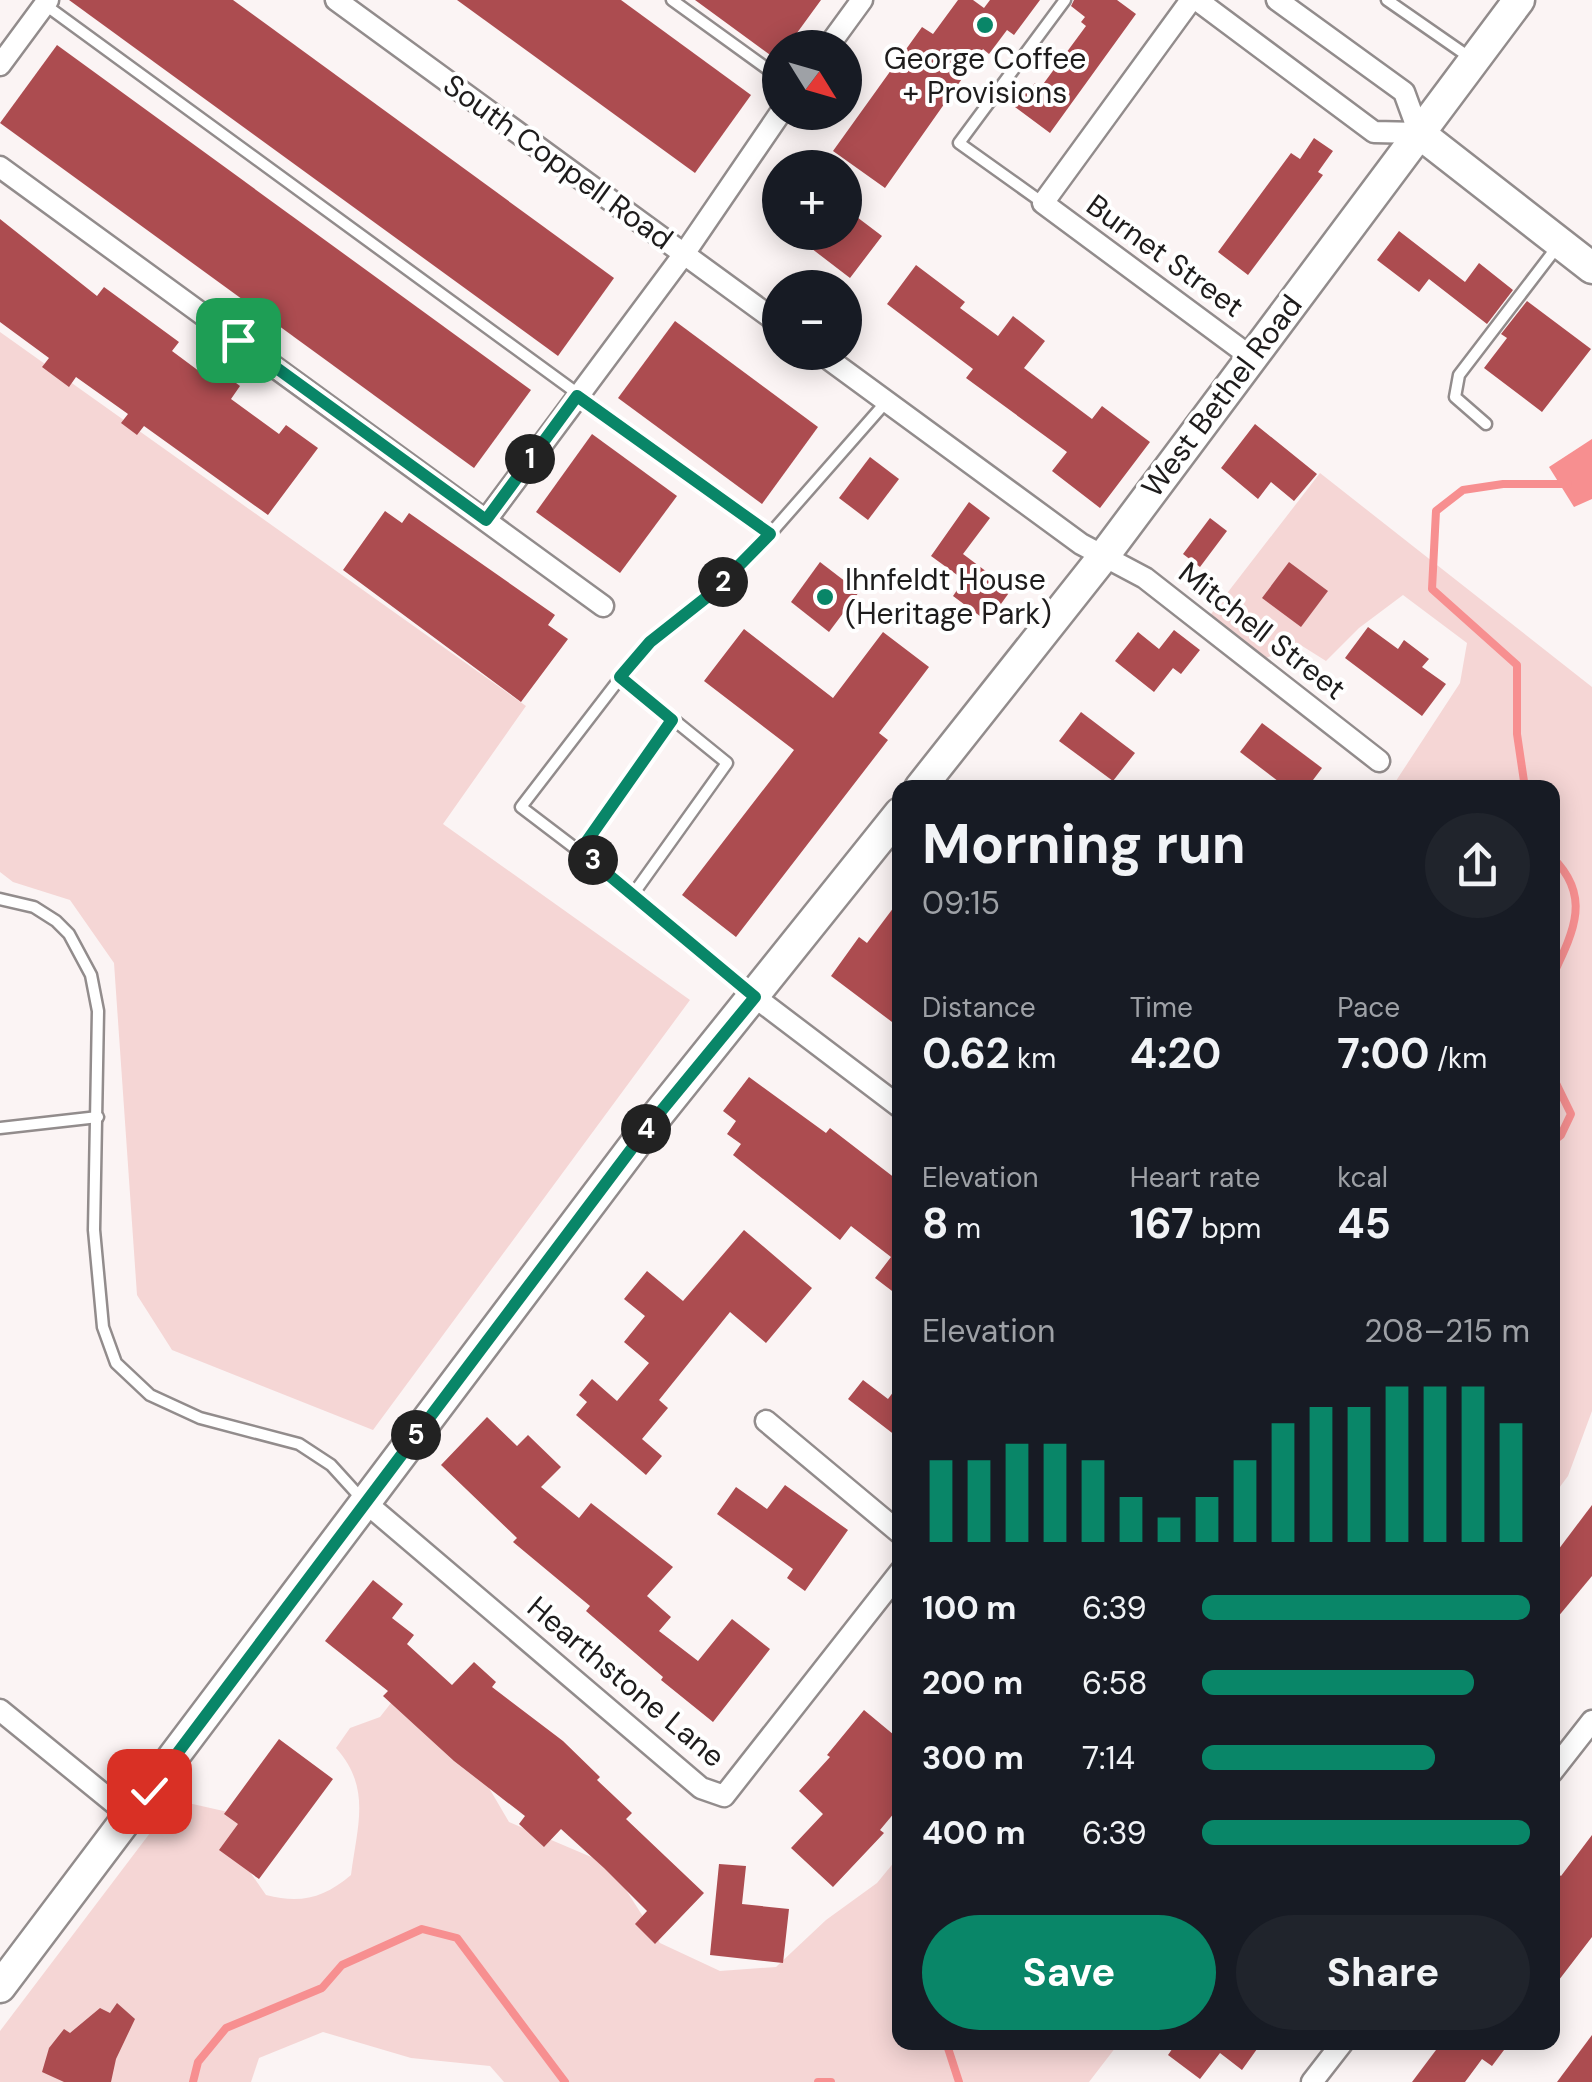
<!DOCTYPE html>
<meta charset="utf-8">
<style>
body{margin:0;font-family:"DM Sans",sans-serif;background:#20242c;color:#f1f3f6;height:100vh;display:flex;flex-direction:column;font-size:38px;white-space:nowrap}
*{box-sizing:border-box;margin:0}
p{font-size:32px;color:#9ea1a6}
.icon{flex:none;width:55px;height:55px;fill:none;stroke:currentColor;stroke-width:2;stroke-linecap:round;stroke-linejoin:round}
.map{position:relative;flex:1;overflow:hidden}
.sheet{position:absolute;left:892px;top:780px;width:668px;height:1270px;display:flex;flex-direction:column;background:#171b24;border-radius:20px;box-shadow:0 5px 25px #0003}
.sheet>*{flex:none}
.needle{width:65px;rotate:127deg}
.buttons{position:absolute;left:762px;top:30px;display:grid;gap:20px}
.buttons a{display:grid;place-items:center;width:100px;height:100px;border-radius:50%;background:#171b24;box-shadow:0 5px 25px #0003;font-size:50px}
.pin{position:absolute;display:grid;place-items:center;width:85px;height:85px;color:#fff;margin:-42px;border-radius:20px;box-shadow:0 5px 15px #0006}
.km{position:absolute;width:50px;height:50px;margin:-25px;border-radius:50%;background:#222;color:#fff;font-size:28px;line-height:50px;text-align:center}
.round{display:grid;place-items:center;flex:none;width:105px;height:105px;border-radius:52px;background:#20242c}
.summary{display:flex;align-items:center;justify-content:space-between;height:170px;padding:0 30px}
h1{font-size:55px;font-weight:700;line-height:75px}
.figures{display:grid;grid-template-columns:repeat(3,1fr);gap:15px;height:170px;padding:10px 30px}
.figures div{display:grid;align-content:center}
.figures b{font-size:42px;font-weight:700}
.figures small{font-size:28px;font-weight:400}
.figures p{font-size:28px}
.chart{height:280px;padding:20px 30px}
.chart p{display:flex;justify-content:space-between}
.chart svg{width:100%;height:180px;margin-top:10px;stroke:#098668;stroke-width:6}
.button{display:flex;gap:20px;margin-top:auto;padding:20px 30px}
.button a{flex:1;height:115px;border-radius:60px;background:#098668;color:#fff;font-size:40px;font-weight:700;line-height:115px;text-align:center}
.button a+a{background:#20242c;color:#f1f3f6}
ul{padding:0 30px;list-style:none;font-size:32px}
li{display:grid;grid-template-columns:160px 120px 1fr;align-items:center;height:75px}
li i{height:25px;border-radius:12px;background:#098668}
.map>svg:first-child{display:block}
.green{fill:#f5d6d5}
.water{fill:#f78f90}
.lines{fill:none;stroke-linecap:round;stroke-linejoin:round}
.stream{stroke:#f78f90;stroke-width:8}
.building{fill:#ac4c50}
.lane-casing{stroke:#928c8c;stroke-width:15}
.street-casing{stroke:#928c8c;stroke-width:25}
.secondary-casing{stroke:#928c8c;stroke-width:35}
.lane{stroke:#fff;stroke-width:10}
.street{stroke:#fff;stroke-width:20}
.secondary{stroke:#fff;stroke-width:30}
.route-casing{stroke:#fff;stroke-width:20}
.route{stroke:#098668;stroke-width:12}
.poi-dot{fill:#098668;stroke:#fff;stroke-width:4}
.labels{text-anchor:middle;stroke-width:8;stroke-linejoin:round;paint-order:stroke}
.poi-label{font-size:30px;fill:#1e1c1c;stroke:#fff}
.street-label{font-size:30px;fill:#1e1c1c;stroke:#fff}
</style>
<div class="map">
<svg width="1592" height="2082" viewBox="0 0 1592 2082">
<rect width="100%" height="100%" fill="#fbf4f4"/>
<g class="green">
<polygon points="0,332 526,706 443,824 690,1000 373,1430 172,1350 137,1295 114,963 70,900 13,882 0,872"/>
<polygon points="1320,473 1592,687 1592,1411 1568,1476 1553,1496 1552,788 1392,787 1460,683 1467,643 1403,595 1359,628 1326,661 1299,644 1252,664 1201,627"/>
<path d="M402,1689L472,1759L509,1822L610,1865L660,1943L720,1971L776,1967L826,1920L877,1883L900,1855V2042L1119,2043L1089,2082H504L490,2066L411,2058L323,2032L259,2058L251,2082H0V2031L175,1800L250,1817L238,1855L266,1895C301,1904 324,1898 351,1875C357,1826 372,1788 336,1748L350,1728L380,1717Z"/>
</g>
<polygon class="water" points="1592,439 1592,499 1574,507 1549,467"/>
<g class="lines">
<g class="stream">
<polyline points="1525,788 1517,734 1517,665 1432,589 1436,511 1463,490 1503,484 1568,484"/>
<path d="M1552,857C1592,896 1574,931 1552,977"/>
<polyline points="1552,1075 1571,1114 1561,1135 1552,1142"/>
<polyline points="946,2042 959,2082"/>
<polyline points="193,2082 198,2062 226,2028 322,1988 342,1965 422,1929 457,1938 565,2082"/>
<polyline points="818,2082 831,2082"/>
</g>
</g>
<g class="building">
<polygon points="69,0 233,0 614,278 558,356"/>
<polygon points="457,0 621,0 751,95 695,173"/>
<polygon points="695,0 821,0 786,48 780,48 777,60"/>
<polygon points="958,0 973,0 984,8 990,0 1040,0 1014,35 1007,30 989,54 983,49 885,188 833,151 922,27 933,34"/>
<polygon points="1074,0 1117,0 1136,14 1050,133 1011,104 1025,85 1030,89 1035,83 1041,87 1086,26 1081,22 1085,17 1071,6"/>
<polygon points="57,45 531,390 474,468 0,123"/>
<polygon points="1314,138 1333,151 1318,172 1323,175 1248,275 1218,252 1291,153 1300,159"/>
<polygon points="845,208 882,236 850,278 790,232 845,232"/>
<polygon points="0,219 97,296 104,287 179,342 172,351 211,380 219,370 240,386 231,399 279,434 286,425 318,448 268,515 144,426 137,435 121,423 128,414 76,377 69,387 42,367 49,358 0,322"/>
<polygon points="1399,231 1465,282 1479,263 1513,290 1487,324 1429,279 1419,292 1377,260"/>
<polygon points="916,265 965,302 960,308 998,336 1013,316 1045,341 1024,368 1092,419 1102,406 1150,442 1100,508 1052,471 1067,452 966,378 973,369 887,304"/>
<polygon points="1527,301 1591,349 1542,412 1484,368 1507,338 1501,334"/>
<polygon points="675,321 818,427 762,504 618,398"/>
<polygon points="1255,424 1317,474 1294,501 1271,482 1258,499 1221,468"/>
<polygon points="592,434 677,496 620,573 536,512"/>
<polygon points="870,457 899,479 868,520 839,498"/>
<polygon points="969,502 990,518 963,554 1011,590 988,622 953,596 964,580 931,556"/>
<polygon points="385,511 402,523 409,513 555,615 548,625 568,639 521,702 343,570"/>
<polygon points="1210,518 1227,531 1200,567 1183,554"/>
<polygon points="820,562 859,592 829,632 791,602"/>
<polygon points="1289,562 1328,591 1301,627 1262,598"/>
<polygon points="1368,627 1398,649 1404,640 1429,659 1422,667 1446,684 1422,716 1345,658"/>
<polygon points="744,629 833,698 883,632 929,667 879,733 888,740 736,937 682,895 794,750 704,681"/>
<polygon points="1174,630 1200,650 1181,674 1173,668 1154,692 1115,661 1138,632 1159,649"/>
<polygon points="1081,712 1135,753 1113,781 1059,741"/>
<polygon points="1262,723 1322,768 1307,788 1287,788 1240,752"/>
<polygon points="900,899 900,1028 831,976 859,937 867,943"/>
<polygon points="749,1077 826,1133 830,1128 900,1182 900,1297 875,1278 891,1257 851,1226 840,1240 733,1155 741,1144 727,1134 736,1121 723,1111"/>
<polygon points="744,1230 812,1288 766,1343 730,1312 659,1400 668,1408 642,1439 662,1456 646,1475 576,1415 587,1402 579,1395 592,1379 617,1401 649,1363 624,1342 645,1316 624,1299 647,1271 683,1301"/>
<polygon points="863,1380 888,1399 900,1383 900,1439 848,1399"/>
<polygon points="487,1417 517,1446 528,1435 561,1467 541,1487 579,1518 591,1503 673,1567 647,1596 671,1617 659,1631 698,1661 732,1619 770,1649 713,1722 661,1680 663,1677 586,1611 590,1606 513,1542 517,1538 441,1465"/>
<polygon points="785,1485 848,1530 805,1591 787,1578 793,1569 717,1514 736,1487 767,1509"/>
<polygon points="1592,1505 1592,1576 1552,1624 1552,1558"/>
<polygon points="373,1580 403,1604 392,1618 414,1635 407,1644 452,1685 474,1662 496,1682 492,1687 563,1741 600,1777 597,1780 632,1813 626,1819 704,1893 655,1944 635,1924 647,1911 604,1868 561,1829 544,1847 519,1824 525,1816 454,1761 383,1696 388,1691 325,1641"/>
<polygon points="864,1710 900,1740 900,1806 880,1830 884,1833 833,1887 791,1848 823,1814 799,1791 830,1757 827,1755"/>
<polygon points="279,1739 333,1779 259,1879 219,1850 238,1824 224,1814"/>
<polygon points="1592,1835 1592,1937 1552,1989 1552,1869 1561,1876"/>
<polygon points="719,1864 746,1866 742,1904 789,1909 783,1963 710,1955"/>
<polygon points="117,2003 135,2019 116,2059 111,2082 64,2082 42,2072 49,2048 64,2029 70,2033 100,2008 110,2013"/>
<polygon points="1592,2035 1592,2082 1557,2082"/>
<polygon points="1177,2042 1262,2042 1242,2070 1220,2053 1200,2079 1168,2055"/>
<polygon points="1442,2042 1510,2042 1492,2066 1482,2059 1465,2082 1412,2082"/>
</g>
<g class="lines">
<g class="lane-casing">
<g id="lane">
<polyline points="672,0 780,78"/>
<polyline points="1387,0 1472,59"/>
<polyline points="44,4 770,534"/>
<polyline points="1043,203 959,143 1065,0"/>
<polyline points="1486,424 1455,397 1459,375 1557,247"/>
<polyline points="621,677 521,807 634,893"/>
<polyline points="580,851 671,720"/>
<polyline points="0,899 34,907 56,921 69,934 91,975 98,1011 94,1230 103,1327 116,1363 150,1395 200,1418 299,1444 331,1465 361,1498"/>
<polyline points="750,993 634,893 727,763 621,677 650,642 712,593 770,534 886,402"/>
<polyline points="0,1128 98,1117"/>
</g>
</g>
<g class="street-casing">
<g id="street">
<polyline points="336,0 780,324"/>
<polyline points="1191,0 1043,203 1251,357"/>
<polyline points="1197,0 1374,132 1419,133 1404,92 1277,0"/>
<polyline points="827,48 862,0"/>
<polyline points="0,65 48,0"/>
<polyline points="0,167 603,606"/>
<polyline points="819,352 1081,544 1145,578 1379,761"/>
<polyline points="486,520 684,254 781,112"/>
<polyline points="755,997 900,1107"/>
<polyline points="766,1421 900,1533"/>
<polyline points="365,1502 701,1788 724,1796 900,1572"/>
<polyline points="0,1710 130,1816"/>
<polyline points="1552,1772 1592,1721"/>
<polyline points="1312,2082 1343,2042"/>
</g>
</g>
<g class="secondary-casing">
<g id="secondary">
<polyline points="1419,133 1592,268"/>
<polyline points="920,788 1103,557 1519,0"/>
<polyline points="0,1987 648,1127 900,813"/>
</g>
</g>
<use href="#lane" class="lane"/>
<use href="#street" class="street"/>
<use href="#secondary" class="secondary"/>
</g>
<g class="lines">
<g class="route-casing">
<polyline id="route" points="149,1791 648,1127 755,997 580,851 672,720 620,677 650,642 712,593 770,534 577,396 486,520 238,340"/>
</g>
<use href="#route" class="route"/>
</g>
<g class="poi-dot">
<circle cx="985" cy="25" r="10"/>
<circle cx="825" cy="597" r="10"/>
</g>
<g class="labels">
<g class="poi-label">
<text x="985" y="69">George Coffee<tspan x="985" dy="34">+ Provisions</tspan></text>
<text x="845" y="590" text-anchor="start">Ihnfeldt House<tspan x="845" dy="34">(Heritage Park)</tspan></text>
</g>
<g class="street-label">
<text transform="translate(558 162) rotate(36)" y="10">South Coppell Road</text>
<text transform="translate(1165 256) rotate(36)" y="10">Burnet Street</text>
<text transform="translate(1222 396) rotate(-53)" y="10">West Bethel Road</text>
<text transform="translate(1262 631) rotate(38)" y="10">Mitchell Street</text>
<text transform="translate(626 1682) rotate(40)" y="10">Hearthstone Lane</text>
</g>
</g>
</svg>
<div class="buttons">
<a><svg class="needle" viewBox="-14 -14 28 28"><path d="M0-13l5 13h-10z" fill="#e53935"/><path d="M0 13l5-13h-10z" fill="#9ea1a6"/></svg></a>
<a>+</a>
<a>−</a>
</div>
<div class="pin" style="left:238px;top:340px;background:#1e9e55"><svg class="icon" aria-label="arrive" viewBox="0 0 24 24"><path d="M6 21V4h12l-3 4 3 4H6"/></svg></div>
<div class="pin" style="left:149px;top:1791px;background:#d93025"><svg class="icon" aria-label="check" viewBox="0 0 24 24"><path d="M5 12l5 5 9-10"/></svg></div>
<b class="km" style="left:530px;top:459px">1</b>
<b class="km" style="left:723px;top:582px">2</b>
<b class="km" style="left:593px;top:860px">3</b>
<b class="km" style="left:646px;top:1129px">4</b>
<b class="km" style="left:416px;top:1435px">5</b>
<section class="sheet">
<div class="summary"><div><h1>Morning run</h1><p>09:15</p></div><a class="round"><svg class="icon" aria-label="share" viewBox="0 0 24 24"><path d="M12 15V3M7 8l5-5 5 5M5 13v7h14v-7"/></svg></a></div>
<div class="figures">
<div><p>Distance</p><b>0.62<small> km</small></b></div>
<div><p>Time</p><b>4:20</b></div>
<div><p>Pace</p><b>7:00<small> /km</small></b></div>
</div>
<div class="figures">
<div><p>Elevation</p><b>8<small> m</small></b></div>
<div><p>Heart rate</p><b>167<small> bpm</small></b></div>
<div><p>kcal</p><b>45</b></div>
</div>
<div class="chart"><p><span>Elevation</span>208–215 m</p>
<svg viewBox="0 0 160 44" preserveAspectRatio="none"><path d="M5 44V24M15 44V24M25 44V20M35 44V20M45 44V24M55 44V33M65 44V38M75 44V33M85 44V24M95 44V15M105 44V11M115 44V11M125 44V6M135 44V6M145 44V6M155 44V15"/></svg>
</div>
<ul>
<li><b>100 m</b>6:39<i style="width:100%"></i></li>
<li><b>200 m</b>6:58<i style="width:83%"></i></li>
<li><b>300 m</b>7:14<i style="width:71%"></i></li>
<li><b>400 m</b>6:39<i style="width:100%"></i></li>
</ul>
<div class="button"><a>Save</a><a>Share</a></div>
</section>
</div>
